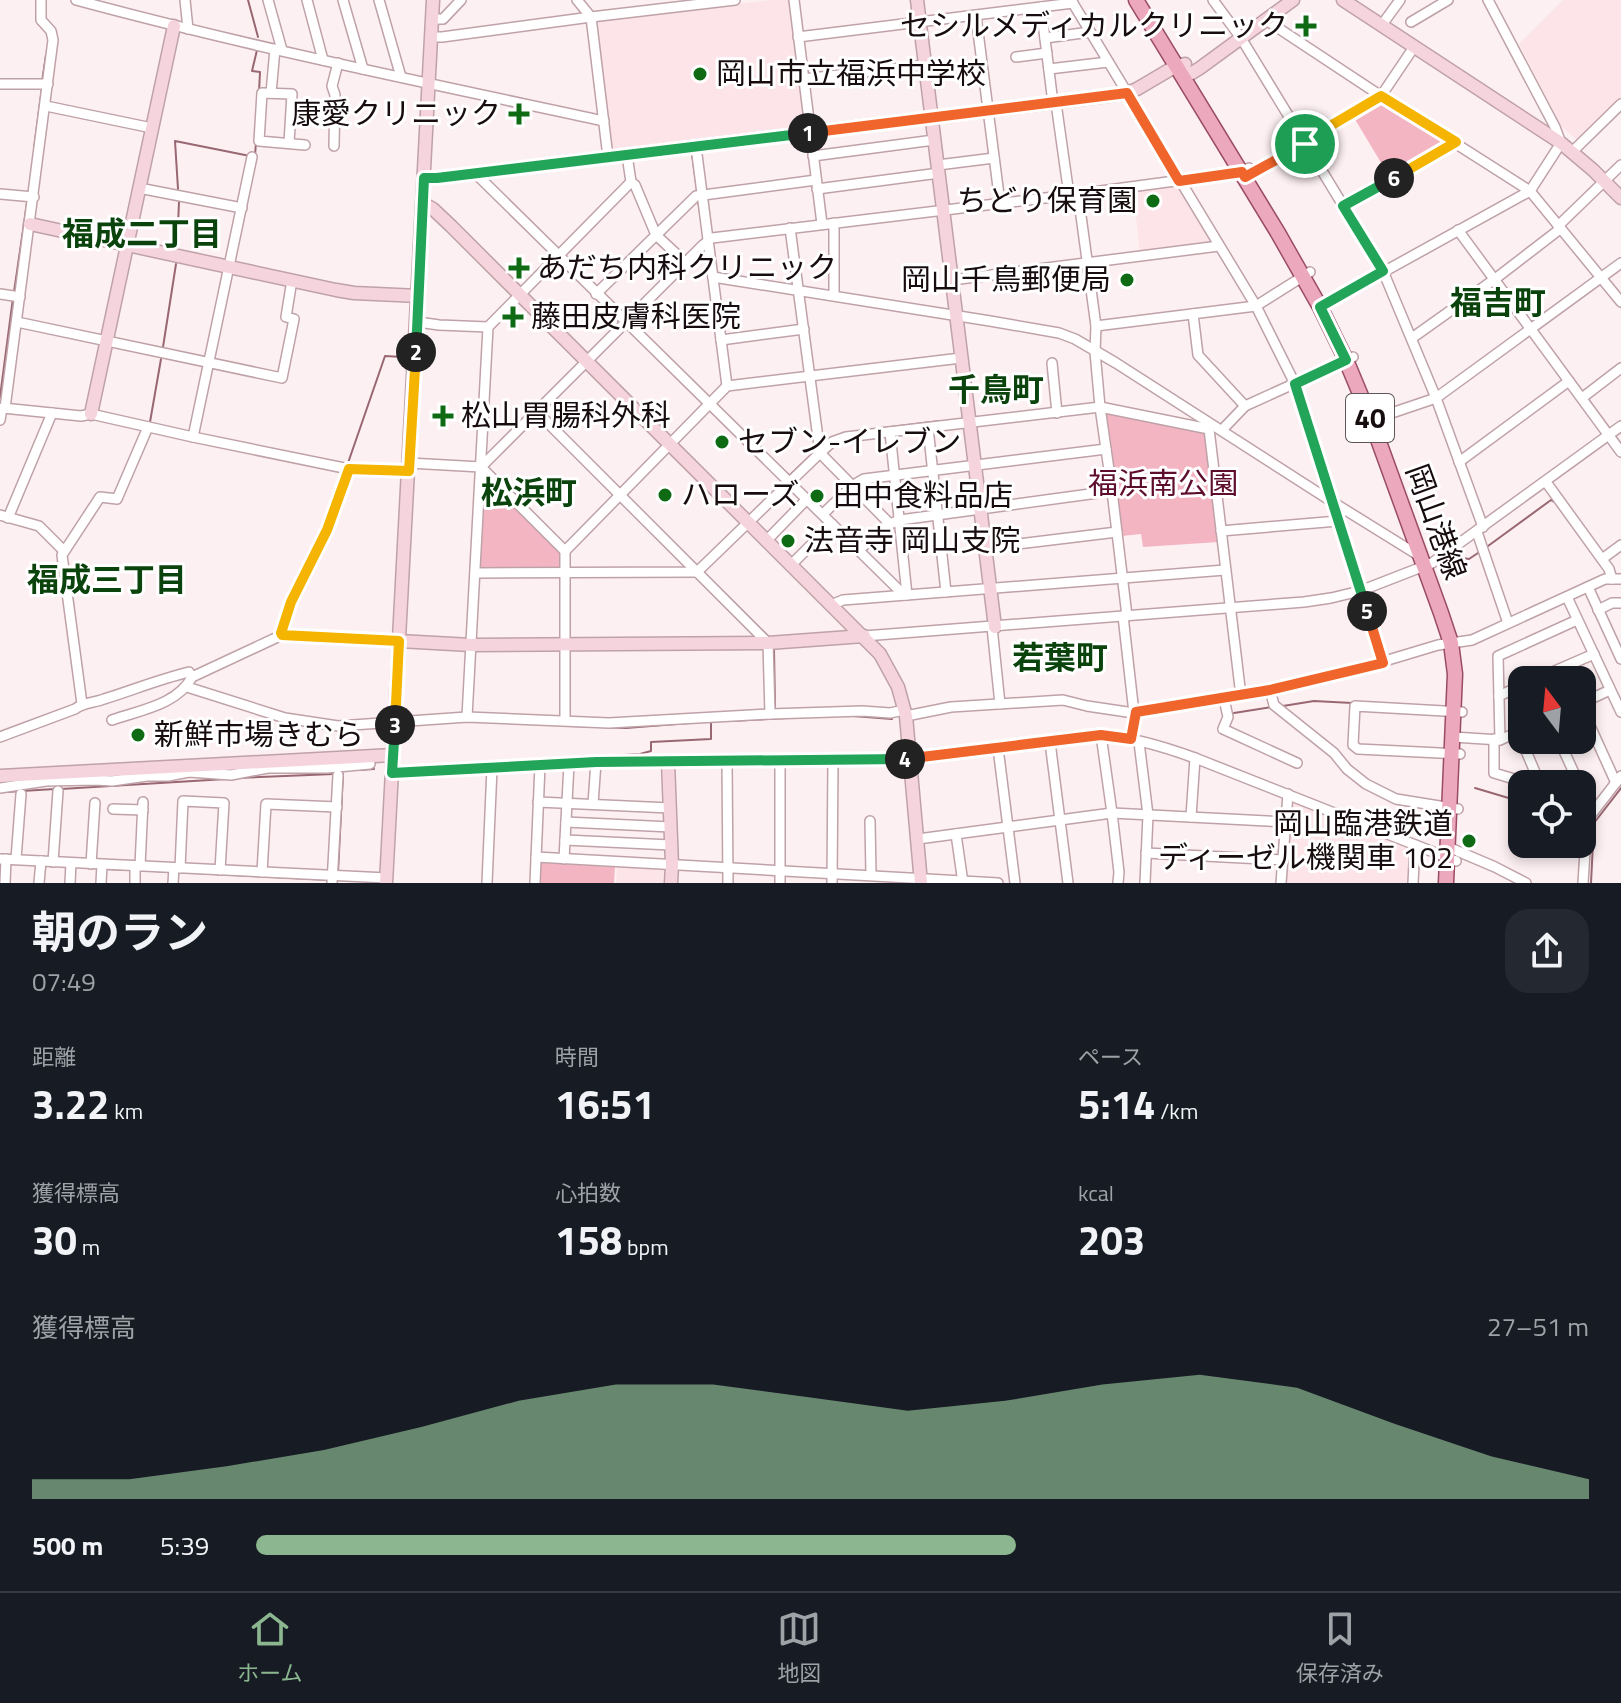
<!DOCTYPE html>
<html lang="ja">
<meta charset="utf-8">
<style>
body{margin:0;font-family:"Titillium Web","Noto Sans JP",sans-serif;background:#242831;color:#f1f3f6;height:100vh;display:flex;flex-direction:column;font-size:30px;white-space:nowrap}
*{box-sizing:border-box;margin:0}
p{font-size:26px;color:#9ea1a6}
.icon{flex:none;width:44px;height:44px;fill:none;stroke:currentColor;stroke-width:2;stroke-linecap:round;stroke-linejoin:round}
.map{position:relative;height:883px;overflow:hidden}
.panel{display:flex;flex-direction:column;background:#171b24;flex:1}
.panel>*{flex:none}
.needle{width:52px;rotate:344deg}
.fabs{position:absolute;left:1508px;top:666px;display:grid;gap:16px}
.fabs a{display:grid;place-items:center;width:88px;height:88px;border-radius:16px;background:#171b24;box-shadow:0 4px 12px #0003;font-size:40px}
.pin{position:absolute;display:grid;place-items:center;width:68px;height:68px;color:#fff;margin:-34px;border:4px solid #fff;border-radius:50%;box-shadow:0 2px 8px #0007}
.km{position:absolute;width:40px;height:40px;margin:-20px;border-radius:50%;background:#222;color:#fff;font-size:22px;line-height:40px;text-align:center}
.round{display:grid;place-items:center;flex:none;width:84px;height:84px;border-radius:24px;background:#242831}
.summary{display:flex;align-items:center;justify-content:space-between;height:136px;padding:0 32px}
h1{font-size:44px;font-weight:700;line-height:60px}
.stats{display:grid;grid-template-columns:repeat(3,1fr);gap:12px;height:136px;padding:8px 32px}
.stats div{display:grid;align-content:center}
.stats b{font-size:40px;font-weight:700}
.stats small{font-size:22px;font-weight:400}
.stats p{font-size:22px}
.chart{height:224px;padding:16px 32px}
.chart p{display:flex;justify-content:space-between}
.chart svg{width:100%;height:144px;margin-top:8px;fill:#8bb690;opacity:.7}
ul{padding:0 32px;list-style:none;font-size:26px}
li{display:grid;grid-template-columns:128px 96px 1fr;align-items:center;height:60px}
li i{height:20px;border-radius:10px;background:#8bb690}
.tabs{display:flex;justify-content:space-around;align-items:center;height:112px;border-top:2px solid #363941;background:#171b24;font-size:22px;color:#9ea1a6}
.tabs a{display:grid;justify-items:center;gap:4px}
.tabs .current{color:#8bb690}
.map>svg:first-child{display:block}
.built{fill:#fce4e9}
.green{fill:#f4b5c3}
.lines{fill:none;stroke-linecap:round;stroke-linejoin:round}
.stream{stroke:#986772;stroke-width:2}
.street-casing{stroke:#bfa2a8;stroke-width:12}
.secondary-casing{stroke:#bfa2a8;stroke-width:15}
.primary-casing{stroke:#9a4c62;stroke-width:17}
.street{stroke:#fff;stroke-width:9}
.secondary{stroke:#f6d4dd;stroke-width:12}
.primary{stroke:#eca8bc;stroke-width:14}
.split-1-casing{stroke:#fff;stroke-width:16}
.split-2-casing{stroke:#fff;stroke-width:16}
.split-3-casing{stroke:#fff;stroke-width:16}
.split-4-casing{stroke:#fff;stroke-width:16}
.split-5-casing{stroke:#fff;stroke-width:16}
.split-6-casing{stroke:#fff;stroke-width:16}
.split-7-casing{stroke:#fff;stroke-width:16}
.split-1{stroke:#f0652b;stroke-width:10}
.split-2{stroke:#22a559;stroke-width:10}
.split-3{stroke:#f5b400;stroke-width:10}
.split-4{stroke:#22a559;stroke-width:10}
.split-5{stroke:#f0652b;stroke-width:10}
.split-6{stroke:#22a559;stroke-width:10}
.split-7{stroke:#f5b400;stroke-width:10}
.poi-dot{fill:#0e6b14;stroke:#fff;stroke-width:3}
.labels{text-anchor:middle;stroke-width:6;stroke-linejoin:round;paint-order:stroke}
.shield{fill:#fff;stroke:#5d5657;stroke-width:2}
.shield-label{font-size:28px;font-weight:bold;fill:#170d0f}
.poi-label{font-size:30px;fill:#170d0f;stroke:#fff;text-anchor:start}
.park-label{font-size:30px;fill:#5e0e2d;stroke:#fff}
.street-label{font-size:30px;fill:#170d0f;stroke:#fff}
.neighbourhood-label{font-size:32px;font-weight:bold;fill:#0b430d;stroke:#fff}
</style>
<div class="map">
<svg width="1621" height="883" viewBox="0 0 1621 883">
<rect width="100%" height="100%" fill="#fdf0f3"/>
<g class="built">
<polygon points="771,0 790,0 805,125 803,128 613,152 611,150 596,24 597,21"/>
<polygon points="1563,0 1621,0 1621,98 1578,141 1562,127 1519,44"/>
<polygon points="1178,185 1213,243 1140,254 1133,190"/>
<polygon points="1295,803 1411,850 1410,883 1286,883 1291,806"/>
<polygon points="617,867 664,870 663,883 616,883"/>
</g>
<g class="green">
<polygon points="1381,100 1449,144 1389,176 1353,116"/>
<polygon points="1106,412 1204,432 1206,434 1219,542 1143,547 1141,534 1122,536"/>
<polygon points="484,476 561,550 562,568 480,571"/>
<polygon points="542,863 615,867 614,883 538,883 539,865"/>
</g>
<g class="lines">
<g class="stream">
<polyline points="248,0 258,37"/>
<polyline points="257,50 252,71 260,72 259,92"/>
<polyline points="42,82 46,55"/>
<polyline points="34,149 42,88"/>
<polyline points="692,153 697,190"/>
<polyline points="255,156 256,142"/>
<polyline points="178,189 175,141 250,156"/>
<polyline points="698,200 704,237"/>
<polyline points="177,248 179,202"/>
<polyline points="14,292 27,203"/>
<polyline points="163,347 176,264"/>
<polyline points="0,397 13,298"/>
<polyline points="150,422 161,359"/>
<polyline points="883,428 940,421"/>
<polyline points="771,458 790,476"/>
<polyline points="348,463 385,356 403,357"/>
<polyline points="789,476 814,452"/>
<polyline points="1488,546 1551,500 1555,502"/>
<polyline points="1451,556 1469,559 1478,553"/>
<polyline points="703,572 770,638"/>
<polyline points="774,649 775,708"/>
<polyline points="1283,706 1314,701 1352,703"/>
<polyline points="1234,713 1272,707"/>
<polyline points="853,716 892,719"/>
<polyline points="729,721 807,717"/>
<polyline points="573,726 626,728 702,722"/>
<polyline points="39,727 77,712"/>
<polyline points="433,766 640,754 651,751 651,742 711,739 711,722"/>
<polyline points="358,770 374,769"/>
<polyline points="237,778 334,774"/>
<polyline points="1475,788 1522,802"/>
<polyline points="61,789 226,779"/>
<polyline points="5,792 55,789"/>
<polyline points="105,869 131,870"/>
<polyline points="137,870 171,872"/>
<polyline points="177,872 330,880"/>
<polyline points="338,872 343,774"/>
<polyline points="1591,883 1594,823 1621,788"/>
</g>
<g class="street-casing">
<g id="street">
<path d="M76,0C250,47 427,83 604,121"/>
<polyline points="185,0 188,29"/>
<polyline points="268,0 282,50"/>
<polyline points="307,0 323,60"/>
<polyline points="343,0 363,69"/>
<polyline points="379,0 401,77"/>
<polyline points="577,0 591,17 608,157"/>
<polyline points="794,0 822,224"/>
<polyline points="1071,0 1256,306 1295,384 1383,663"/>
<polyline points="1213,0 1241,38 1383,271 1436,398 1483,527"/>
<polyline points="1041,7 1053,103"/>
<polyline points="976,16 1000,203"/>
<polyline points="433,19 443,19 461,0"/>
<polyline points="1266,20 1381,96 1530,191 1621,302"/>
<polyline points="1411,22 1448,0"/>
<polyline points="1381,26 1400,0"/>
<polyline points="432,37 442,37 591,17 735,0"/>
<polyline points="798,37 1073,3"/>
<polyline points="1045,38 1090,32"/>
<polyline points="1016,57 1047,53"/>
<polyline points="1049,69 1108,62"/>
<polyline points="803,79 926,65"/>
<polyline points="0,84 48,84"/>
<polyline points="271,93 275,49"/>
<polyline points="1056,103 1069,195"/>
<polyline points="46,106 152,128"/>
<polyline points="1303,142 1381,96 1414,47"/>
<polyline points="289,143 292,94 262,93 259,141 305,145"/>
<polyline points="334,146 335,95 332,86 338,63"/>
<polyline points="696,147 727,386"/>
<polyline points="1572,152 1621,104"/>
<polyline points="813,156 934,140"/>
<polyline points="938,165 994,158"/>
<polyline points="475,173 904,595"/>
<polyline points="1245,177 1305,144"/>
<polyline points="631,182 635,185 656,235 686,263"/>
<polyline points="139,188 242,208"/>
<polyline points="817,189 939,173"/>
<polyline points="0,194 34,197"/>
<polyline points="1078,194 1096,326 1095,352 1100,407 1112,491 1127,616"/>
<polyline points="1343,206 1456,142"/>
<polyline points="1558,226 1621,165"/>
<polyline points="790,228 820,453 890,524"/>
<polyline points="1458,230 1621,452"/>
<polyline points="713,277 990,321 1059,333 1075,339 1116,363 1331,501 1418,555"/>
<polyline points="952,280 1219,246"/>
<polyline points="0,294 20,297"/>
<polyline points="596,294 696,196 816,180"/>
<polyline points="834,295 834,223"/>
<polyline points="1320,307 1530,191 1561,143 1555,127 1488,0"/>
<polyline points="1193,314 1198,355 1245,406"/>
<polyline points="17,322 282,378 294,319 286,317 292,280"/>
<polyline points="418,322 439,325 488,327"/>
<polyline points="1096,326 1256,306 1310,272"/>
<polyline points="1412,338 1495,279 1560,229"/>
<polyline points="721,340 804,329"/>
<polyline points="1052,363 1057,413"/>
<polyline points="1582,398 1621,368"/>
<polyline points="3,408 81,416 91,414 193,437 349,469 409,471"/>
<polyline points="5,408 53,40 51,31 41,20 41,0"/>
<polyline points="537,412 768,643 770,714"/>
<polyline points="0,420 2,408"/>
<polyline points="1371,420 1436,398 1621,263"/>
<polyline points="1211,427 1209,429 1241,696"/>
<polyline points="928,428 946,592"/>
<polyline points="1222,430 1245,406 1353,357"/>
<polyline points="890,432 907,595"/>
<polyline points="193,437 252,157"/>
<polyline points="1459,462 1569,381"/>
<polyline points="409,463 481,467 565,551"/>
<polyline points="481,467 703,245 712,238 1078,194 1242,172 1249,168"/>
<polyline points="1546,482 1609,569 1612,579"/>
<polyline points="823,514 852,486 864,479 1106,449"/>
<polyline points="0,515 39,526 64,551"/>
<polyline points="8,518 52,413"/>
<polyline points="1221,531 1338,521"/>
<polyline points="1477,532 1508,623"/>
<polyline points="767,540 807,499"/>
<polyline points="985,548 1117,532"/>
<polyline points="859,550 887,525 900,520 1112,491"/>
<polyline points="1602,559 1621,545"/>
<polyline points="791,565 832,524"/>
<polyline points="476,573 697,572 820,453 832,442 846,437 1100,407 1209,429"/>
<polyline points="1588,587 1621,659"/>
<polyline points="1567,597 1621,712"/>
<polyline points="831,605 843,600 1225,570"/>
<polyline points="1598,610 1612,603 1621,603"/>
<polyline points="1123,616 1134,713"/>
<polyline points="992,627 1000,704"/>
<polyline points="282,635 281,630 291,602 327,530 349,469"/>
<polyline points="864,636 1304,602 1331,598 1360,591 1432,563 1621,426"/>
<polyline points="1534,680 1594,654"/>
<polyline points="187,687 285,718 338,726 467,717 609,723 770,714 862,711 890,713 904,710"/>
<polyline points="1270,690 1274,705 1334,753 1347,769 1366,784 1396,799 1458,809"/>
<polyline points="1499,696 1522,685"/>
<polyline points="1224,699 1228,717 1223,729 1297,763"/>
<polyline points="1582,703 1610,690"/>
<polyline points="82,704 62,555 100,497 117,499 148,427"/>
<polyline points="1582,708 1616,783"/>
<polyline points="906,716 951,707 1063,700 1087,706 1134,713 1241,696 1358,669 1438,645 1472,640 1605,579 1621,579"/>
<polyline points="467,717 488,327 631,182 627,155"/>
<path d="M112,720C140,710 177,705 192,677L282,635L399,641"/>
<polyline points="565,720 565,551 727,386 961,358"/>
<polyline points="1518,732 1540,784"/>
<polyline points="1101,735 1112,813 1119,872 1118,883"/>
<path d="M0,737L75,709C84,702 94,703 104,699C133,690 160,679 189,672L192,677"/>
<polyline points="1453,737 1500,740 1522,730"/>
<polyline points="1131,739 1136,712"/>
<polyline points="1494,739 1494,773 1531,784"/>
<polyline points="1500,740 1498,656 1577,620"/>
<polyline points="1559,740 1579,784"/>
<polyline points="1050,742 1068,883"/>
<polyline points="1139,742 1148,815 1145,883"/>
<polyline points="998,748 1015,883"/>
<polyline points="1460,754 1358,749 1353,745 1355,706 1462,712"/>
<polyline points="727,762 728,883"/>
<path d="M392,773L596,762L897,760L1101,735C1133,737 1165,747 1195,758L1456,861"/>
<polyline points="0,788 46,781 95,780 112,781 147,776 168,776 189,772 231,775 268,768 327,768 370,764"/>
<polyline points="1582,791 1592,813"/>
<polyline points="538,802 670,808"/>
<polyline points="593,804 596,762"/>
<polyline points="113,809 143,810"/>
<polyline points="1191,817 1195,758"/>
<polyline points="870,821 871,875"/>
<polyline points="566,822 671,827"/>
<polyline points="956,834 963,883"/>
<polyline points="918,839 1112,813 1285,822"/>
<polyline points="565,840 671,845"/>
<polyline points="1448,847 1495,867 1526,883"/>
<polyline points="1146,853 1283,860"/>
<polyline points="536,857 998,883"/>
<polyline points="0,859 387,878"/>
<polyline points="16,859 21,794"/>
<polyline points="564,859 569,764"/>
<polyline points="53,862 58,791"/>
<polyline points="91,864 95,803"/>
<polyline points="140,866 143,802"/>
<polyline points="180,868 183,801 224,803 220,870"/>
<polyline points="262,872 266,804 337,807"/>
<polyline points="5,883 6,859"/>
<polyline points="39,883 41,861"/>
<polyline points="70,883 71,863"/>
<polyline points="101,883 102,865"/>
<polyline points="135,883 135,866"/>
<polyline points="173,883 174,868"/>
<polyline points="332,883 338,775"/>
<polyline points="487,883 492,768"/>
<polyline points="535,883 540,765"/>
<polyline points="780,883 780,761"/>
<polyline points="832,883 833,760"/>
<polyline points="1281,883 1288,794"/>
<polyline points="1413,883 1415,845"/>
<polyline points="1583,883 1587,820 1621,776"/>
</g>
</g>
<g class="secondary-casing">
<g id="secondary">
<polyline points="917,0 995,627"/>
<polyline points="1343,0 1561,143 1593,170 1621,198"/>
<polyline points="1183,75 1192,73 1200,68 1293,0"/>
<polyline points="424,178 437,178 1107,96 1127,93 1137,89 1176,66 1185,64"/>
<polyline points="424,204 433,209 451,226 880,654 898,687 906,716 921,883"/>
<polyline points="30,224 336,290 354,293 419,296"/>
<polyline points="91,414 174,26"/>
<polyline points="399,641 471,645 768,643 864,636"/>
<polyline points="668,762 672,865 671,883"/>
<polyline points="0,776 393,755"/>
<polyline points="386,883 433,0"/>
</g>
</g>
<g class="primary-casing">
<polyline id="primary" points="1136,0 1278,233 1320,307 1346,360 1371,420 1441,613 1451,643 1455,674 1446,883"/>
</g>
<use href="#street" class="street"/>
<use href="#secondary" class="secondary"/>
<use href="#primary" class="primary"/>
</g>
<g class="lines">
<g class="split-1-casing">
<polyline id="split-1" points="808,133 1127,93 1179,181 1242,172 1245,177 1305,144"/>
</g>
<g class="split-2-casing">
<polyline id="split-2" points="416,352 424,178 437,178 808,133"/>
</g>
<g class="split-3-casing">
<polyline id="split-3" points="395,725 399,641 282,635 281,633 291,602 327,530 349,469 409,471 416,352"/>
</g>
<g class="split-4-casing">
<polyline id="split-4" points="395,725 392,773 596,762 905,759"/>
</g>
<g class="split-5-casing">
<polyline id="split-5" points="905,759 1101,735 1131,739 1136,712 1270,690 1383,663 1367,611"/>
</g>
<g class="split-6-casing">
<polyline id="split-6" points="1367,611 1295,384 1346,360 1320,307 1383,271 1343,206 1394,178"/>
</g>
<g class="split-7-casing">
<polyline id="split-7" points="1305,144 1303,142 1381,96 1456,142 1394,178"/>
</g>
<use href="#split-1" class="split-1"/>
<use href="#split-2" class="split-2"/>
<use href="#split-3" class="split-3"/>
<use href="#split-4" class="split-4"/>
<use href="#split-5" class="split-5"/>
<use href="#split-6" class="split-6"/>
<use href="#split-7" class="split-7"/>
</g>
<g class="poi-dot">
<path d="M1302 14h8v8h8v8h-8v8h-8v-8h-8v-8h8z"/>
<circle cx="700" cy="74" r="8"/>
<path d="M515 102h8v8h8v8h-8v8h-8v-8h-8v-8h8z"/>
<circle cx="1153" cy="201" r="8"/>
<path d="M515 256h8v8h8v8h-8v8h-8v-8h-8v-8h8z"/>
<circle cx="1127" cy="280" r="8"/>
<path d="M509 305h8v8h8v8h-8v8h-8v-8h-8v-8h8z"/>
<path d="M439 404h8v8h8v8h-8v8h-8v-8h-8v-8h8z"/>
<circle cx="722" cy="442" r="8"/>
<circle cx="665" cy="495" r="8"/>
<circle cx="817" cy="496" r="8"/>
<circle cx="788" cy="541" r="8"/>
<circle cx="138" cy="735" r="8"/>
<circle cx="1469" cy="841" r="8"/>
</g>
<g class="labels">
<rect class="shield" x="1346" y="394" width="48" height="48" rx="6"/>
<g class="shield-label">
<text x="1370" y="428">40</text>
</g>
<g class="poi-label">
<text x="1288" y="36" text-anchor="end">セシルメディカルクリニック</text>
<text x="716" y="84">岡山市立福浜中学校</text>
<text x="501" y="124" text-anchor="end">康愛クリニック</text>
<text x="1137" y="211" text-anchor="end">ちどり保育園</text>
<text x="537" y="278">あだち内科クリニック</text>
<text x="1111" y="290" text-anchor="end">岡山千鳥郵便局</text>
<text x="531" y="327">藤田皮膚科医院</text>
<text x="461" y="426">松山胃腸科外科</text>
<text x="738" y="452">セブン-イレブン</text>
<text x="681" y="505">ハローズ</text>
<text x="833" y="506">田中食料品店</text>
<text x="804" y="551">法音寺 岡山支院</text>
<text x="154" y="745">新鮮市場きむら</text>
<text x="1453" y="834" text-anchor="end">岡山臨港鉄道<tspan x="1453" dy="34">ディーゼル機関車 102</tspan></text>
</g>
<g class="park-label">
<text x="1163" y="494">福浜南公園</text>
</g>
<g class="street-label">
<text transform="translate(1436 522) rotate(70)" y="10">岡山港線</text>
</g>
<g class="neighbourhood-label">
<text x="142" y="245">福成二丁目</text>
<text x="1498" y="314">福吉町</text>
<text x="996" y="401">千鳥町</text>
<text x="529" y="504">松浜町</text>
<text x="107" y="591">福成三丁目</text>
<text x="1060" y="669">若葉町</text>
</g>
</g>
</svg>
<div class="fabs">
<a><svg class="needle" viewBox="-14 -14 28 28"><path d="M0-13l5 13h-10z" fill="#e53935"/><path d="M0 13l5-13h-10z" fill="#9ea1a6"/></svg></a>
<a><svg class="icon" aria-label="locate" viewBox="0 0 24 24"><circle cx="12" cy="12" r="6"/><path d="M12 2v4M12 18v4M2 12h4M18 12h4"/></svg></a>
</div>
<div class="pin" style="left:1305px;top:144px;background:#1e9e55"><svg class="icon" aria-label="arrive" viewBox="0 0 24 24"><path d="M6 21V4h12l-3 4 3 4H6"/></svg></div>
<b class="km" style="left:808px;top:133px">1</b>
<b class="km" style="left:416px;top:352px">2</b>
<b class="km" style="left:395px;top:725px">3</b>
<b class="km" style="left:905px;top:759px">4</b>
<b class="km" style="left:1367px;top:611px">5</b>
<b class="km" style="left:1394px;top:178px">6</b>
</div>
<section class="panel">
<div class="summary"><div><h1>朝のラン</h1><p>07:49</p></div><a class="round"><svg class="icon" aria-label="share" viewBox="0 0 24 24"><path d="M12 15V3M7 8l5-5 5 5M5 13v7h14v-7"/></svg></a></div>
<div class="stats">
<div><p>距離</p><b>3.22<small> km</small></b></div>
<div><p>時間</p><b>16:51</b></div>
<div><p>ペース</p><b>5:14<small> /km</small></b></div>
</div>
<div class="stats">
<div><p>獲得標高</p><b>30<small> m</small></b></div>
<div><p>心拍数</p><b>158<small> bpm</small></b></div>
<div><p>kcal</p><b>203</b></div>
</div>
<div class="chart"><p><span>獲得標高</span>27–51 m</p>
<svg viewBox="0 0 160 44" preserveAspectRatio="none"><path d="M0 44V38L10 38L20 34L30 29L40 22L50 14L60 9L70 9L80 13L90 17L100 14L110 9L120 6L130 10L140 21L150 31L160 38V44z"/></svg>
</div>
<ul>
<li><b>500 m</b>5:39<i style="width:57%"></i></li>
</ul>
</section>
<nav class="tabs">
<a class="current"><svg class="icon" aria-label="home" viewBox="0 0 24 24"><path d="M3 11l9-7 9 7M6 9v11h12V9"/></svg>ホーム</a>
<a><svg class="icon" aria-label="map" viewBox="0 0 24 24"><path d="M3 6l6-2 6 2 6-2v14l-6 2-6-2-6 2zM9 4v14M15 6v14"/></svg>地図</a>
<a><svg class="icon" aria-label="saved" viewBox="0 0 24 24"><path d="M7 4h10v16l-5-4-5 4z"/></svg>保存済み</a>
</nav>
